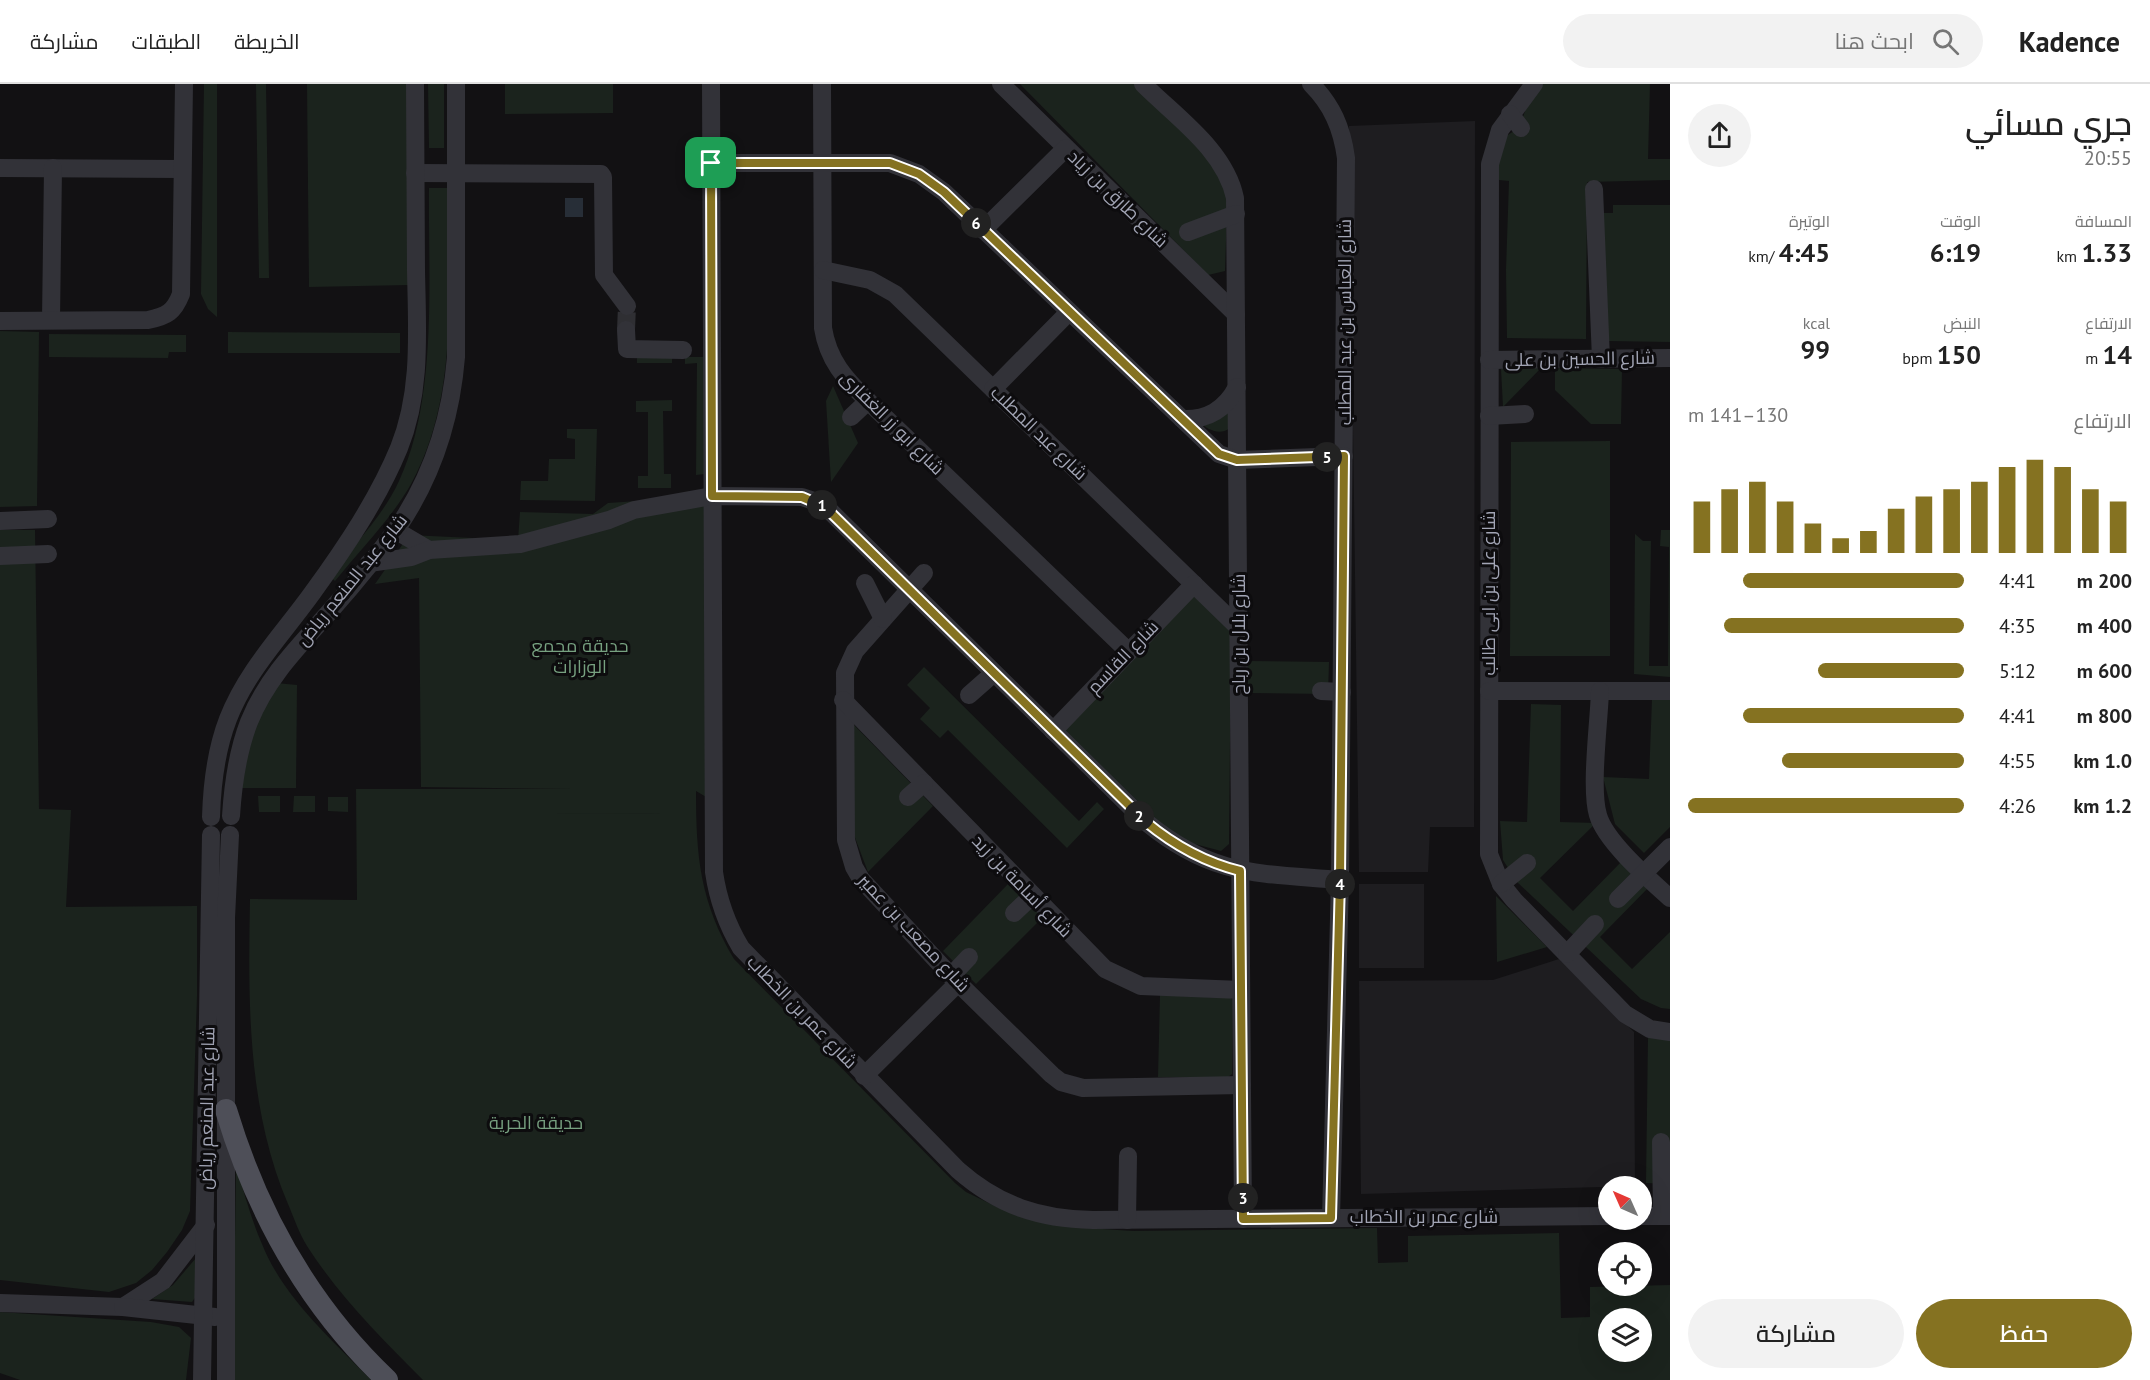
<!DOCTYPE html>
<html lang="ar">
<meta charset="utf-8">
<style>
body{margin:0;font-family:"PT Sans",Cairo,sans-serif;background:#f2f2f2;color:#222;direction:rtl;height:100vh;display:flex;flex-direction:column;font-size:22px;white-space:nowrap}
*{box-sizing:border-box;margin:0}
p{font-size:20px;color:#767676}
.icon{flex:none;width:33px;height:33px;fill:none;stroke:currentColor;stroke-width:2;stroke-linecap:round;stroke-linejoin:round}
.map{position:relative;flex:1;overflow:hidden;direction:ltr}
.sheet{display:flex;flex-direction:column;background:#fff;width:480px}
.sheet>*{flex:none}
.needle{width:39px;rotate:315deg}
.tools{position:absolute;left:1598px;top:1092px;display:grid;gap:12px}
.tools a{display:grid;place-items:center;width:54px;height:54px;border-radius:50%;background:#fff;box-shadow:0 6px 24px #0002;font-size:30px}
.pin{position:absolute;display:grid;place-items:center;width:51px;height:51px;color:#fff;margin:-26px;border-radius:12px;box-shadow:0 3px 9px #0006}
.km{position:absolute;width:30px;height:30px;margin:-15px;border-radius:50%;background:#222;color:#fff;font-size:16px;line-height:30px;text-align:center}
.round{display:grid;place-items:center;flex:none;width:63px;height:63px;border-radius:32px;background:#f2f2f2}
.summary{display:flex;align-items:center;justify-content:space-between;height:102px;padding:0 18px}
h1{font-size:33px;font-weight:600;line-height:45px}
.figures{display:grid;grid-template-columns:repeat(3,1fr);gap:9px;height:102px;padding:6px 18px}
.figures div{display:grid;align-content:center}
.figures b{font-size:26px;font-weight:600}
.figures small{font-size:16px;font-weight:400}
.figures p{font-size:16px}
.chart{height:168px;padding:12px 18px}
.chart p{display:flex;justify-content:space-between}
.chart svg{width:100%;height:108px;margin-top:6px;stroke:#857221;stroke-width:6}
.primary-button{display:flex;gap:12px;margin-top:auto;padding:12px 18px}
.primary-button a{flex:1;height:69px;border-radius:36px;background:#857221;color:#fff;font-size:24px;font-weight:600;line-height:69px;text-align:center}
.primary-button a+a{background:#f2f2f2;color:#222}
ul{padding:0 18px;list-style:none;font-size:20px}
li{display:grid;grid-template-columns:96px 72px 1fr;align-items:center;height:45px}
li i{height:15px;border-radius:8px;background:#857221}
header{display:flex;align-items:center;gap:36px;box-sizing:border-box;height:84px;padding:0 30px;background:#fff;border-bottom:2px solid #e0e0e0}
header strong{font-size:28px}
nav{display:flex;gap:33px;margin-inline-start:auto;font-size:21px}
.search{width:420px;height:54px;background:#f2f2f2;display:flex;align-items:center;gap:15px;box-sizing:border-box;padding:0 21px;border-radius:33px;color:#767676;font-size:22px}
main{display:flex;flex:1;min-height:0}
.map>svg:first-child{display:block}
.built{fill:#1e1d20}
.green{fill:#1b231d;fill-rule:evenodd}
.water{fill:#272e37}
.lines{fill:none;stroke-linecap:round;stroke-linejoin:round}
.minor-tunnel{stroke:#2f2f33;stroke-width:18;stroke-dasharray:18 9;stroke-linecap:butt}
.minor{stroke:#323238;stroke-width:18}
.major{stroke:#4e4f58;stroke-width:22}
.route-casing{stroke:#fff;stroke-width:12}
.route{stroke:#857221;stroke-width:8}
.labels{text-anchor:middle;stroke-width:6;stroke-linejoin:round;paint-order:stroke}
.street-label{font-size:18px;fill:#a2a5b5;stroke:#0d0c0e}
.park-label{font-size:18px;fill:#77a180;stroke:#0d0c0e}
</style>
<header>
<strong>Kadence</strong>
<div class="search"><svg class="icon" aria-label="search" viewBox="0 0 24 24"><circle cx="10" cy="10" r="6"/><path d="M15 15l6 6"/></svg>ابحث هنا</div>
<nav><a>الخريطة</a><a>الطبقات</a><a>مشاركة</a></nav>
</header>
<main>
<section class="sheet">
<div class="summary"><div><h1>جري مسائي</h1><p>20:55</p></div><a class="round"><svg class="icon" aria-label="share" viewBox="0 0 24 24"><path d="M12 15V3M7 8l5-5 5 5M5 13v7h14v-7"/></svg></a></div>
<div class="figures">
<div><p>المسافة</p><b>1.33<small> km</small></b></div>
<div><p>الوقت</p><b>6:19</b></div>
<div><p>الوتيرة</p><b>4:45<small> /km</small></b></div>
</div>
<div class="figures">
<div><p>الارتفاع</p><b>14<small> m</small></b></div>
<div><p>النبض</p><b>150<small> bpm</small></b></div>
<div><p>kcal</p><b>99</b></div>
</div>
<div class="chart"><p><span>الارتفاع</span>130–141 m</p>
<svg viewBox="0 0 160 44" preserveAspectRatio="none"><path d="M5 44V23M15 44V18M25 44V15M35 44V23M45 44V32M55 44V38M65 44V35M75 44V26M85 44V21M95 44V18M105 44V15M115 44V9M125 44V6M135 44V9M145 44V18M155 44V23"/></svg>
</div>
<ul>
<li><b>200 m</b>4:41<i style="width:80%"></i></li>
<li><b>400 m</b>4:35<i style="width:87%"></i></li>
<li><b>600 m</b>5:12<i style="width:53%"></i></li>
<li><b>800 m</b>4:41<i style="width:80%"></i></li>
<li><b>1.0 km</b>4:55<i style="width:66%"></i></li>
<li><b>1.2 km</b>4:26<i style="width:100%"></i></li>
</ul>
<div class="primary-button"><a>حفظ</a><a>مشاركة</a></div>
</section>
<div class="map">
<svg width="1670" height="1296" viewBox="0 0 1670 1296">
<rect width="100%" height="100%" fill="#121113"/>
<g class="built">
<polygon points="1475,37 1474,743 1430,743 1428,788 1359,788 1349,42"/>
<rect x="1359" y="800" width="65" height="84"/>
<polygon points="1559,875 1634,948 1635,1102 1361,1110 1359,897 1493,896"/>
</g>
<g class="green">
<polygon points="204,0 217,0 217,233 208,225 201,210"/>
<polygon points="256,0 266,0 269,194 259,194"/>
<polygon points="307,0 408,0 409,201 309,203"/>
<polygon points="428,0 444,0 444,64 429,64"/>
<polygon points="505,0 613,0 613,29 505,30"/>
<polygon points="1020,0 1143,0 1228,97 1225,187 1208,191"/>
<polygon points="1542,0 1650,0 1648,75 1670,75 1670,96 1587,98 1586,255 1507,254 1506,186 1509,97 1499,96 1497,85 1506,52 1519,44 1528,19"/>
<path d="M429,104H447C448,202 460,311 411,400C391,435 361,465 335,497L329,492C353,462 383,432 399,397C438,314 428,195 429,104Z"/>
<polygon points="1613,121 1670,121 1670,258 1608,257 1602,129 1613,129"/>
<polygon points="0,247 39,248 37,422 0,423"/>
<polygon points="228,248 400,249 400,269 228,269"/>
<polygon points="49,250 186,251 186,268 169,268 168,274 49,273"/>
<rect x="637" y="271" width="35" height="8"/>
<polygon points="685,273 705,273 705,390 696,391 697,279 685,280"/>
<polygon points="1542,283 1503,323 1501,285"/>
<polygon points="1555,284 1622,285 1621,340 1591,340 1555,306"/>
<polygon points="833,302 858,359 831,398 826,317"/>
<polygon points="672,316 672,327 663,327 664,390 671,390 671,404 638,404 638,392 648,392 648,328 636,328 636,317"/>
<path d="M1230,318V344C1219,352 1209,346 1199,338Z"/>
<polygon points="567,345 597,345 595,417 520,416 521,397 548,397 549,375 575,375 575,355 567,354"/>
<polygon points="1610,357 1610,572 1510,572 1511,358"/>
<path d="M712,412L713,717L696,707C696,772 700,818 734,875L955,1099L966,1108L999,1124L1087,1144L1133,1147L1377,1144L1378,1179L1408,1178V1152L1559,1149L1561,1234L1590,1233V1203L1670,1201V1296H423C381,1254 339,1212 307,1162C299,1149 294,1134 288,1120C247,1024 248,917 250,815L357,816L356,705H573L421,703L419,494L375,500L409,451L518,456L520,428L593,430L608,419ZM527,729H528L664,730H650ZM1608,1234H1641V1268H1608Z"/>
<polygon points="0,446 35,446 39,725 71,726 66,823 197,822 197,912 190,1127 182,1146 167,1168 152,1186 136,1199 109,1208 0,1196"/>
<polygon points="1661,446 1670,446 1670,593 1634,590 1635,450 1643,457 1651,457 1649,582 1668,582 1669,463 1660,462"/>
<polygon points="1193,512 1224,534 1231,552 1229,760 1221,767 1191,759 1168,746 1060,643"/>
<polygon points="1248,577 1329,578 1328,610 1248,609"/>
<polygon points="924,583 1079,737 1097,718 1104,725 1067,764 948,646 940,654 920,635 930,624 907,601"/>
<polygon points="276,599 297,601 296,704 240,704 245,662"/>
<polygon points="1652,615 1670,616 1670,743 1644,769 1615,740 1603,693 1649,695"/>
<polygon points="1531,620 1561,621 1560,738 1596,739 1540,794 1573,827 1623,776 1650,802 1600,853 1632,885 1670,848 1670,925 1661,924 1641,915 1517,798 1503,776 1500,737 1527,738"/>
<polygon points="854,641 933,722 868,788 854,751"/>
<polygon points="258,712 280,712 280,728 259,728"/>
<polygon points="294,712 315,712 315,728 293,728"/>
<polygon points="328,713 348,713 348,728 328,727"/>
<polygon points="1009,799 1043,833 976,900 943,867"/>
<polygon points="1496,812 1547,863 1497,878"/>
<polygon points="1160,911 1230,914 1233,916 1232,990 1228,993 1158,993"/>
<polygon points="1648,952 1670,952 1670,1100 1646,1099"/>
<path d="M236,1082C244,1108 251,1135 262,1160C283,1213 332,1256 371,1296H233Z"/>
<polygon points="196,1174 196,1212 192,1218 152,1215 173,1201"/>
<polygon points="0,1228 151,1238 179,1243 191,1254 186,1296 20,1296 0,1289"/>
</g>
<rect class="water" x="565" y="114" width="18" height="19"/>
<g class="lines">
<polyline class="minor-tunnel" points="626,246 627,222"/>
<g class="minor">
<path d="M711,0L714,788C718,816 726,839 741,864L958,1086C999,1122 1040,1135 1093,1136L1608,1132"/>
<path d="M822,0L823,244C828,276 845,295 868,317L1129,568"/>
<polyline points="1001,0 1236,230"/>
<path d="M1143,0C1176,33 1225,66 1235,114L1243,1135"/>
<path d="M1311,0C1332,21 1342,44 1346,74L1340,796L1331,1134"/>
<polyline points="1534,0 1500,46 1490,80 1489,770 1501,800 1514,816 1625,930 1650,945 1670,948"/>
<polyline points="1510,30 1521,44"/>
<polyline points="711,79 890,79 919,90 944,108 1219,370 1237,376 1344,372"/>
<polyline points="0,84 181,85"/>
<polyline points="415,89 601,90 603,93 604,191 627,222"/>
<polyline points="1594,105 1601,275"/>
<polyline points="983,146 1066,64"/>
<polyline points="1188,148 1236,130"/>
<polyline points="823,186 870,196 895,210 1238,543"/>
<polyline points="51,236 53,84"/>
<path d="M0,237L148,236C167,232 174,228 181,210L184,0"/>
<polyline points="626,246 627,265 683,266"/>
<polyline points="1489,276 1670,274"/>
<polyline points="993,305 1069,228"/>
<polyline points="1489,332 1525,330"/>
<polyline points="851,333 868,317"/>
<path d="M1182,335C1207,336 1225,326 1237,303"/>
<polyline points="0,437 48,435"/>
<polyline points="395,446 429,466"/>
<polyline points="0,472 48,470"/>
<path d="M369,479L411,473L429,466L520,460L609,436L634,426L712,412L802,413L817,418L831,428L1146,738C1213,793 1258,789 1340,796"/>
<polyline points="924,489 855,567 845,589 846,756 854,783 861,795 951,892 1052,991 1061,998 1083,1004 1242,1001"/>
<polyline points="865,499 883,535"/>
<polyline points="1321,607 1342,608"/>
<polyline points="1489,607 1670,607"/>
<path d="M1600,607C1599,638 1590,705 1598,731C1605,757 1649,795 1670,814"/>
<polyline points="969,611 994,589"/>
<polyline points="843,616 1105,885 1141,902 1241,906"/>
<polyline points="1053,647 1194,500"/>
<polyline points="908,713 924,699"/>
<path d="M231,732C233,700 237,669 249,638C267,593 300,561 332,525C355,499 378,471 398,443C433,391 451,335 456,273V0"/>
<path d="M211,733C212,699 216,666 228,635C247,586 283,550 313,508C345,464 378,415 399,364C422,307 417,246 416,186C416,124 415,62 415,0"/>
<polyline points="1501,800 1527,779"/>
<polyline points="1618,815 1670,763"/>
<polyline points="1014,829 1032,812"/>
<polyline points="1567,870 1595,840"/>
<polyline points="951,892 969,873"/>
<polyline points="864,992 958,899"/>
<polyline points="1661,1058 1662,1132"/>
<polyline points="1641,1132 1670,1132"/>
<polyline points="1127,1136 1128,1072"/>
<polyline points="0,1219 123,1223 163,1197 206,1141"/>
<polyline points="123,1223 215,1233"/>
<polyline points="202,1296 211,751"/>
<polyline points="226,1296 226,834 230,751"/>
</g>
<path class="major" d="M226,1026C257,1129 308,1221 387,1296"/>
</g>
<g class="lines">
<g class="route-casing">
<path id="route" d="M711,79H890L919,90L944,108L1219,370L1237,376L1344,372L1340,796L1331,1134L1243,1135L1240,787C1204,778 1175,762 1146,738L825,423L802,413L712,412Z"/>
</g>
<use href="#route" class="route"/>
</g>
<g class="labels">
<g class="street-label">
<text transform="translate(1118 115) rotate(44)" y="6">شارع طارق بن زياد</text>
<text transform="translate(1345 238) rotate(-90)" y="6">شارع العباس بن عبد المطلب</text>
<text transform="translate(1580 275) rotate(-1)" y="6">شارع الحسين بن على</text>
<text transform="translate(892 339) rotate(45)" y="6">شارع ابو زر الغفارى</text>
<text transform="translate(1039 349) rotate(44)" y="6">شارع عبد المطلب</text>
<text transform="translate(352 496) rotate(-51)" y="6">شارع عبد المنعم رياض</text>
<text transform="translate(1489 509) rotate(-90)" y="6">شارع على بن ابى طالب</text>
<text transform="translate(1239 550) rotate(-90)" y="6">شارع بلال بن رباح</text>
<text transform="translate(1123 573) rotate(-46)" y="6">شارع القاسم</text>
<text transform="translate(1022 802) rotate(46)" y="6">شارع أسامة بن زيد</text>
<text transform="translate(914 849) rotate(47)" y="6">شارع مصعب بن عمير</text>
<text transform="translate(802 928) rotate(46)" y="6">شارع عمر بن الخطاب</text>
<text transform="translate(207 1024) rotate(-89)" y="6">شارع عبد المنعم رياض</text>
<text x="1424" y="1139">شارع عمر بن الخطاب</text>
</g>
<g class="park-label">
<text x="580" y="568">حديقة مجمع<tspan x="580" dy="21">الوزارات</tspan></text>
<text x="536" y="1045">حديقة الحرية</text>
</g>
</g>
</svg>
<div class="tools">
<a><svg class="needle" viewBox="-14 -14 28 28"><path d="M0-13l5 13h-10z" fill="#e53935"/><path d="M0 13l5-13h-10z" fill="#767676"/></svg></a>
<a><svg class="icon" aria-label="locate" viewBox="0 0 24 24"><circle cx="12" cy="12" r="6"/><path d="M12 2v4M12 18v4M2 12h4M18 12h4"/></svg></a>
<a><svg class="icon" aria-label="layers" viewBox="0 0 24 24"><path d="M12 4l9 5-9 5-9-5zM3 14l9 5 9-5"/></svg></a>
</div>
<div class="pin" style="left:711px;top:79px;background:#1e9e55"><svg class="icon" aria-label="arrive" viewBox="0 0 24 24"><path d="M6 21V4h12l-3 4 3 4H6"/></svg></div>
<b class="km" style="left:822px;top:421px">1</b>
<b class="km" style="left:1139px;top:732px">2</b>
<b class="km" style="left:1243px;top:1114px">3</b>
<b class="km" style="left:1340px;top:800px">4</b>
<b class="km" style="left:1327px;top:373px">5</b>
<b class="km" style="left:976px;top:139px">6</b>
</div>
</main>
